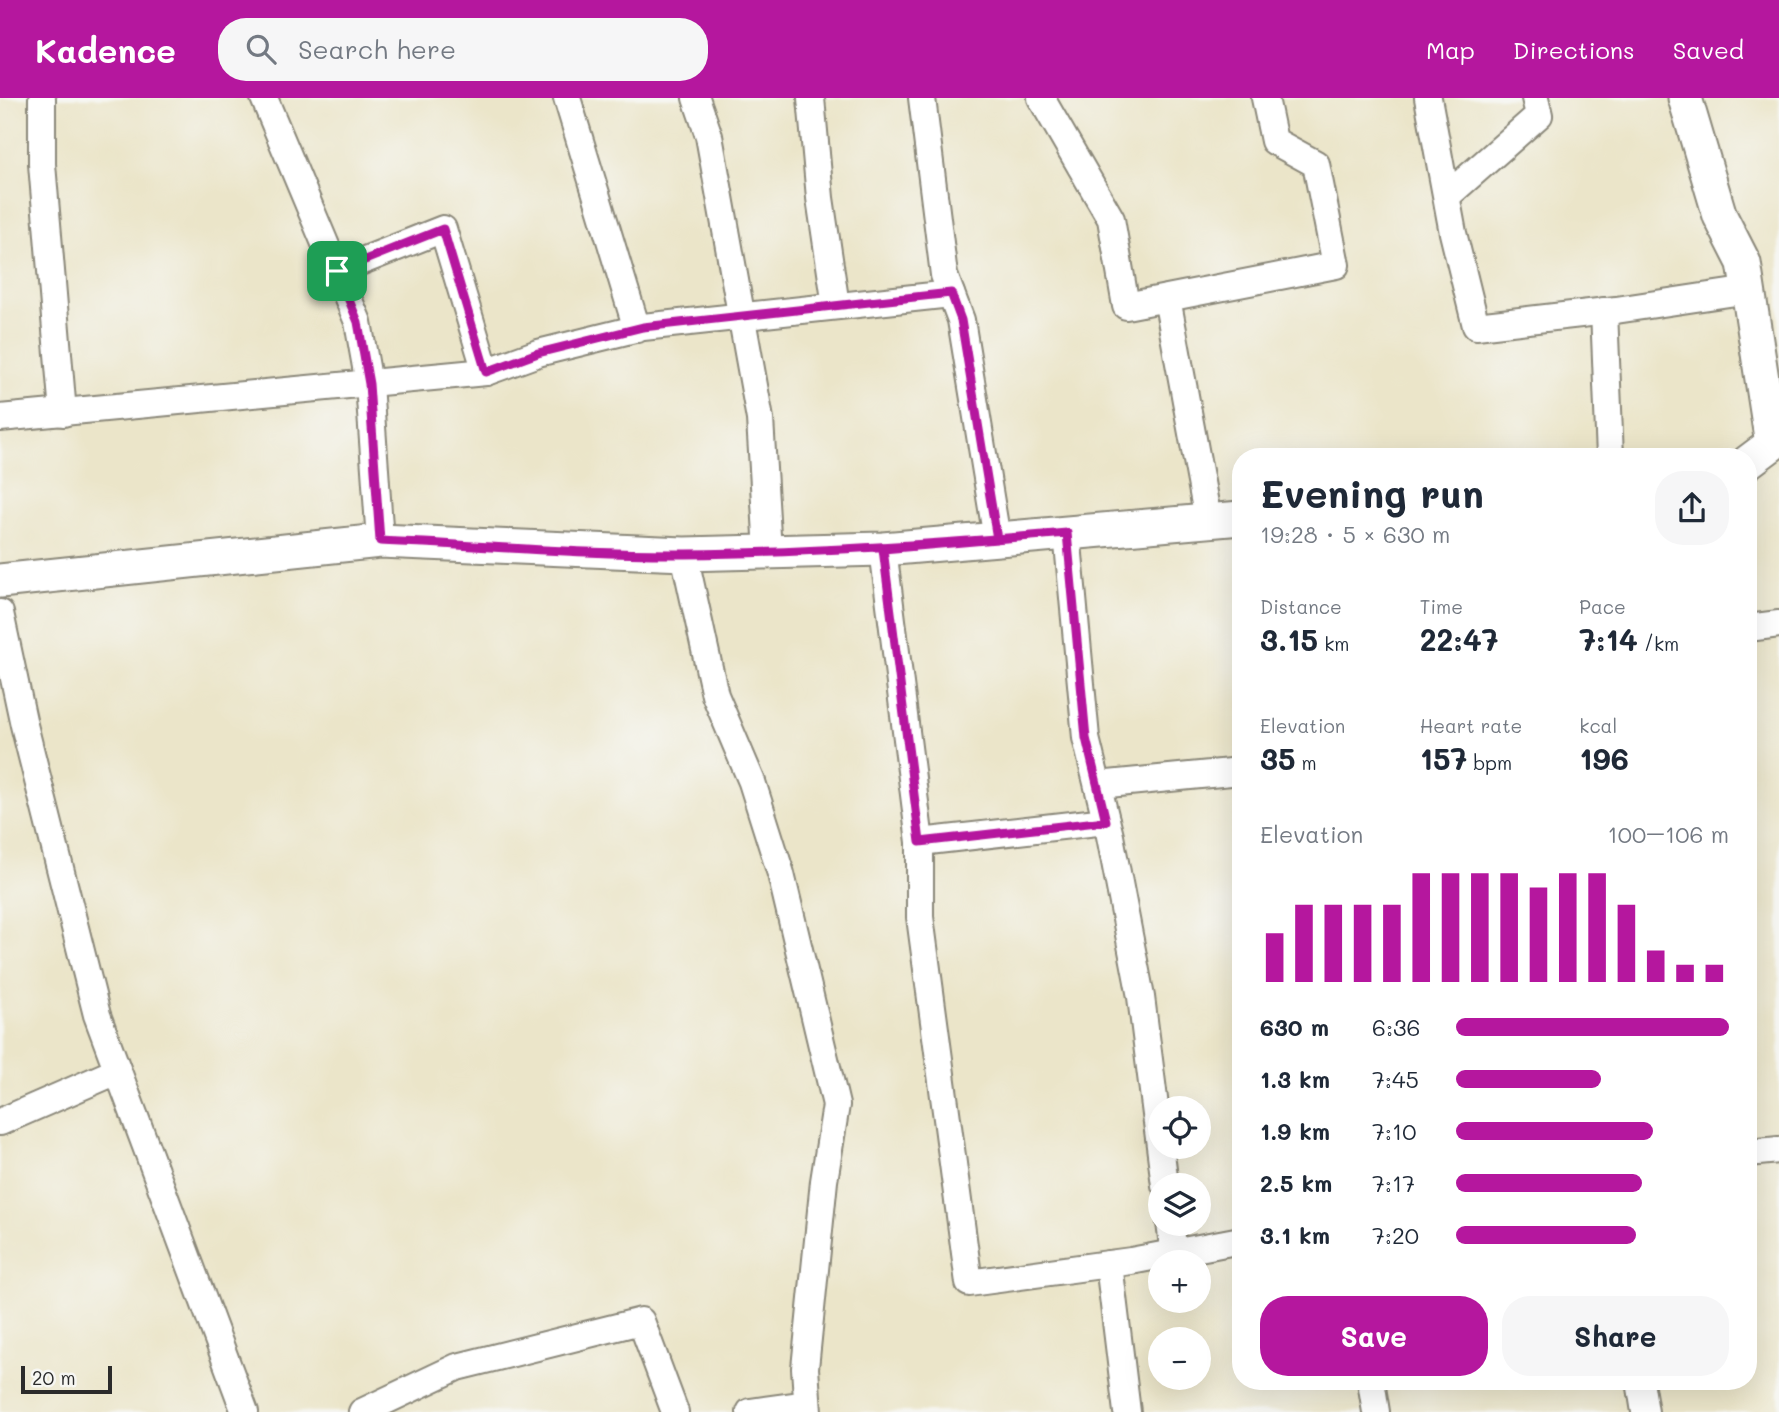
<!DOCTYPE html>
<meta charset="utf-8">
<style>
body{margin:0;font-family:Mali,sans-serif;background:#f6f6f7;color:#1f2937;height:100vh;display:flex;flex-direction:column;font-size:26px;white-space:nowrap}
*{box-sizing:border-box;margin:0}
p{font-size:23px;color:#747a83}
.icon{flex:none;width:38px;height:38px;fill:none;stroke:currentColor;stroke-width:2;stroke-linecap:round;stroke-linejoin:round}
.map{position:relative;flex:1;overflow:hidden}
.panel{position:absolute;left:1232px;top:350px;width:525px;height:942px;display:flex;flex-direction:column;background:#fff;border-radius:28px;box-shadow:0 7px 28px #0002}
.panel>*{flex:none}
.buttons{position:absolute;left:1148px;top:998px;display:grid;gap:14px}
.buttons a{display:grid;place-items:center;width:63px;height:63px;border-radius:50%;background:#fff;box-shadow:0 7px 28px #0002;font-size:35px}
.scale{position:absolute;left:21px;bottom:18px;width:91px;box-sizing:border-box;padding-left:7px;border:4px solid #2b2b2b;border-top:0;font-size:19px;line-height:24px;white-space:nowrap;color:#2b2b2b;-webkit-text-stroke:5px #f6f6f2;paint-order:stroke}
.pin{position:absolute;display:grid;place-items:center;width:60px;height:60px;color:#fff;margin:-30px;border-radius:14px;box-shadow:0 4px 10px #0006}
.round{display:grid;place-items:center;flex:none;width:74px;height:74px;border-radius:28px;background:#f6f6f7}
.summary{display:flex;align-items:center;justify-content:space-between;height:119px;padding:0 28px}
h1{font-size:38px;font-weight:700;line-height:52px}
.stats{display:grid;grid-template-columns:repeat(3,1fr);gap:10px;height:119px;padding:7px 28px}
.stats div{display:grid;align-content:center}
.stats b{font-size:30px;font-weight:700}
.stats small{font-size:19px;font-weight:400}
.stats p{font-size:19px}
.chart{height:196px;padding:14px 28px}
.chart p{display:flex;justify-content:space-between}
.chart svg{width:100%;height:126px;margin-top:7px;stroke:#b5179e;stroke-width:6}
.button{display:flex;gap:14px;margin-top:auto;padding:14px 28px}
.button a{flex:1;height:80px;border-radius:28px;background:#b5179e;color:#fff;font-size:28px;font-weight:700;line-height:80px;text-align:center}
.button a+a{background:#f6f6f7;color:#1f2937}
ul{padding:0 28px;list-style:none;font-size:23px}
li{display:grid;grid-template-columns:112px 84px 1fr;align-items:center;height:52px}
li i{height:18px;border-radius:9px;background:#b5179e}
header{display:flex;align-items:center;gap:42px;box-sizing:border-box;height:98px;padding:0 35px;background:#b5179e;color:#fff}
header strong{font-size:33px}
nav{display:flex;gap:38px;margin-inline-start:auto;font-size:24px}
.search{width:490px;height:63px;background:#f6f6f7;display:flex;align-items:center;gap:18px;box-sizing:border-box;padding:0 24px;border-radius:28px;color:#747a83;font-size:26px}
.map>svg:first-child{display:block}
.lines{fill:none;stroke-linecap:round;stroke-linejoin:round}
.minor-casing{stroke:#8b887a;stroke-width:30}
.tertiary-casing{stroke:#8b887a;stroke-width:37}
.minor{stroke:#fff;stroke-width:26}
.tertiary{stroke:#fff;stroke-width:33}
.route-casing{stroke:#fff;stroke-width:14}
.route{stroke:#b5179e;stroke-width:9}
</style>
<header>
<strong>Kadence</strong>
<div class="search"><svg class="icon" aria-label="search" viewBox="0 0 24 24"><circle cx="10" cy="10" r="6"/><path d="M15 15l6 6"/></svg>Search here</div>
<nav><a>Map</a><a>Directions</a><a>Saved</a></nav>
</header>
<div class="map">
<svg width="1779" height="1314" viewBox="0 0 1779 1314">
<rect width="100%" height="100%" fill="#f6f6f2"/>
<filter id="ink" filterUnits="userSpaceOnUse"><feTurbulence type="fractalNoise" baseFrequency=".0143" numOctaves="2"/><feDisplacementMap in="SourceGraphic" scale="14" xChannelSelector="R" yChannelSelector="G"/><feConvolveMatrix kernelMatrix="1 2 1 2 8 2 1 2 1" color-interpolation-filters="sRGB"/></filter>
<filter id="wash" filterUnits="userSpaceOnUse"><feTurbulence type="fractalNoise" baseFrequency=".00686" numOctaves="4" result="noise"/><feDisplacementMap in="SourceGraphic" scale="28" xChannelSelector="R" yChannelSelector="G"/><feGaussianBlur stdDeviation="1.57" result="paint"/><feColorMatrix in="noise" values="0 0 0 0 0 0 0 0 0 0 0 0 0 0 0 0 0 1.4 0 .05"/><feComposite in="paint" operator="in"/></filter>
<g filter="url(#wash)">
<rect width="100%" height="100%" fill="#ebe5c9"/>
</g>
<g filter="url(#ink)">
<g class="lines">
<g class="minor-casing">
<g id="minor">
<polyline points="42,0 42,66 63,315"/>
<polyline points="264,0 358,224 369,286 380,443"/>
<polyline points="567,0 637,231"/>
<polyline points="696,0 709,38 760,321 768,454"/>
<polyline points="811,0 820,100 836,208"/>
<polyline points="922,0 944,177 961,222 997,441"/>
<polyline points="1041,0 1111,121 1126,208 1167,200 1208,422"/>
<polyline points="1428,0 1453,135 1476,228 1616,212 1749,192"/>
<polyline points="1447,98 1539,17 1535,0"/>
<polyline points="337,173 443,131 486,274"/>
<polyline points="1167,200 1336,167 1316,66 1274,43 1265,0"/>
<polyline points="1604,213 1610,359"/>
<polyline points="0,320 486,274 538,255 643,229 951,196"/>
<polyline points="1067,435 1086,640 1110,738 1141,899 1165,1087"/>
<polyline points="883,451 920,744 920,819 969,1185 1131,1163 1241,1142"/>
<polyline points="684,456 715,597 752,684 781,776 836,1007 824,1083 805,1270 808,1314"/>
<polyline points="0,515 24,627 97,917 245,1314"/>
<polyline points="1748,530 1779,526"/>
<polyline points="1098,687 1241,673"/>
<polyline points="920,744 1106,723"/>
<polyline points="0,1024 117,973"/>
<polyline points="1748,1055 1779,1052"/>
<polyline points="1170,1125 1174,1155"/>
<polyline points="1109,1166 1127,1314"/>
<polyline points="1371,1283 1376,1314"/>
<polyline points="1640,1283 1645,1314"/>
<polyline points="362,1314 457,1269 641,1223 675,1314"/>
<polyline points="750,1314 807,1306"/>
</g>
</g>
<g class="tertiary-casing">
<g id="tertiary">
<polyline points="1685,0 1720,118 1744,165 1772,346 1748,364"/>
<polyline points="0,483 380,443 684,456 883,451 1241,420"/>
</g>
</g>
<use href="#minor" class="minor"/>
<use href="#tertiary" class="tertiary"/>
</g>
</g>
<g class="lines" filter="url(#ink)">
<g class="route-casing">
<path id="route" d="M337,173L358,224L369,286L380,443C481,447 584,457 686,456C814,455 940,446 1067,435L1086,640L1106,723L920,744L883,451L997,441L961,222L951,195L643,229L538,255L486,274L443,131L337,173"/>
</g>
<use href="#route" class="route"/>
</g>
</svg>
<div class="buttons">
<a><svg class="icon" aria-label="locate" viewBox="0 0 24 24"><circle cx="12" cy="12" r="6"/><path d="M12 2v4M12 18v4M2 12h4M18 12h4"/></svg></a>
<a><svg class="icon" aria-label="layers" viewBox="0 0 24 24"><path d="M12 4l9 5-9 5-9-5zM3 14l9 5 9-5"/></svg></a>
<a>+</a>
<a>−</a>
</div>
<div class="scale">20 m</div>
<div class="pin" style="left:337px;top:173px;background:#1e9e55"><svg class="icon" aria-label="arrive" viewBox="0 0 24 24"><path d="M6 21V4h12l-3 4 3 4H6"/></svg></div>
<section class="panel">
<div class="summary"><div><h1>Evening run</h1><p>19:28 · 5 × 630 m</p></div><a class="round"><svg class="icon" aria-label="share" viewBox="0 0 24 24"><path d="M12 15V3M7 8l5-5 5 5M5 13v7h14v-7"/></svg></a></div>
<div class="stats">
<div><p>Distance</p><b>3.15<small> km</small></b></div>
<div><p>Time</p><b>22:47</b></div>
<div><p>Pace</p><b>7:14<small> /km</small></b></div>
</div>
<div class="stats">
<div><p>Elevation</p><b>35<small> m</small></b></div>
<div><p>Heart rate</p><b>157<small> bpm</small></b></div>
<div><p>kcal</p><b>196</b></div>
</div>
<div class="chart"><p><span>Elevation</span>100–106 m</p>
<svg viewBox="0 0 160 44" preserveAspectRatio="none"><path d="M5 44V27M15 44V17M25 44V17M35 44V17M45 44V17M55 44V6M65 44V6M75 44V6M85 44V6M95 44V11M105 44V6M115 44V6M125 44V17M135 44V33M145 44V38M155 44V38"/></svg>
</div>
<ul>
<li><b>630 m</b>6:36<i style="width:100%"></i></li>
<li><b>1.3 km</b>7:45<i style="width:53%"></i></li>
<li><b>1.9 km</b>7:10<i style="width:72%"></i></li>
<li><b>2.5 km</b>7:17<i style="width:68%"></i></li>
<li><b>3.1 km</b>7:20<i style="width:66%"></i></li>
</ul>
<div class="button"><a>Save</a><a>Share</a></div>
</section>
</div>
